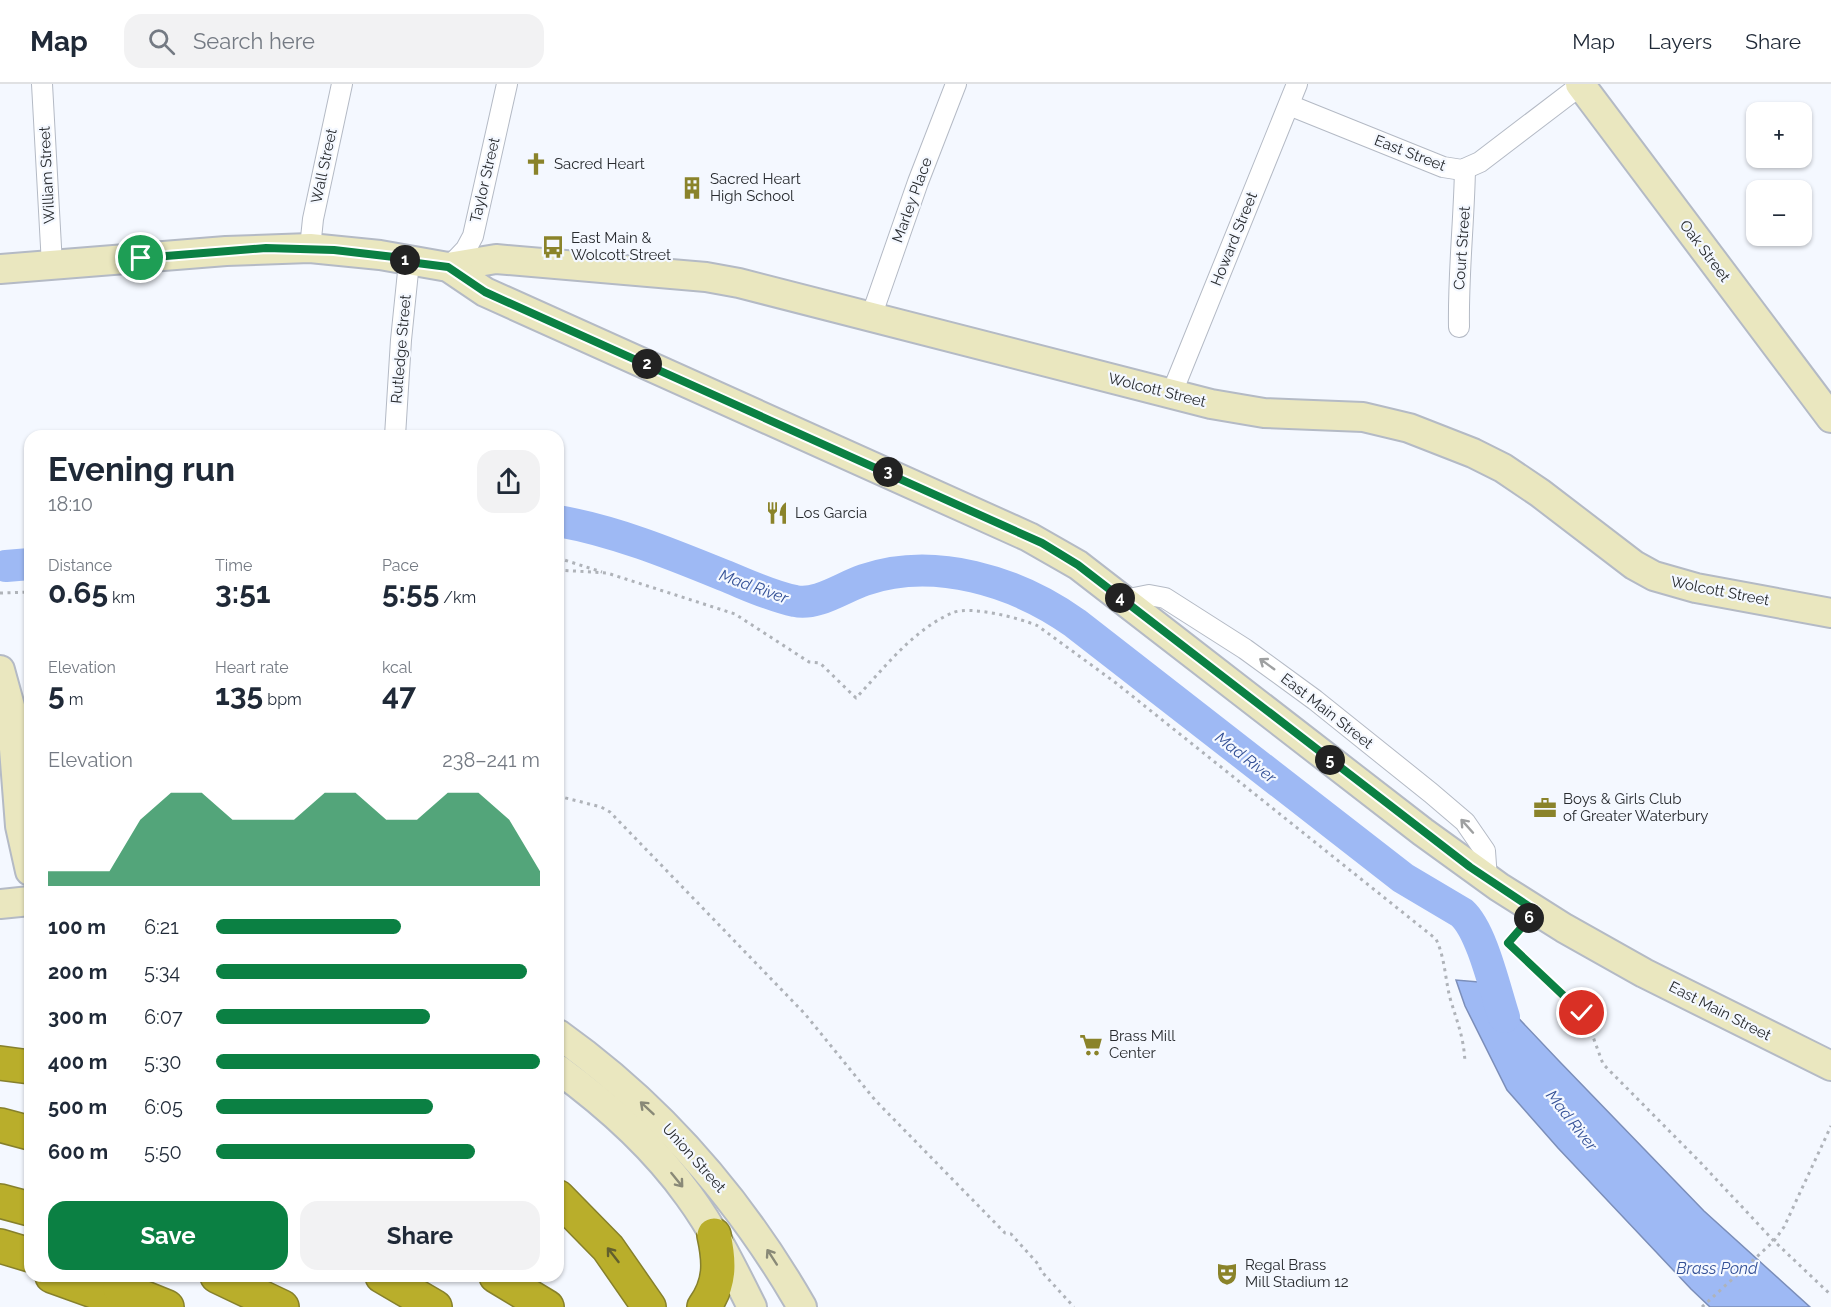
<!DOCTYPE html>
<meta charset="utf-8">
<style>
body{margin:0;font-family:Raleway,sans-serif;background:#f2f2f3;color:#1f2937;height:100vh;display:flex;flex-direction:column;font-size:22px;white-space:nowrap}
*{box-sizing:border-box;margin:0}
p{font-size:20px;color:#747a83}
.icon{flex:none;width:33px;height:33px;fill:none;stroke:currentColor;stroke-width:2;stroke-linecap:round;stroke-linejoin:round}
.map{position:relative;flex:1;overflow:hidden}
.panel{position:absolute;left:24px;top:346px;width:540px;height:852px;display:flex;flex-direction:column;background:#fff;border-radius:18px;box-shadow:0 2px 4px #0004}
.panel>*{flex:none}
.buttons{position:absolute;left:1746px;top:18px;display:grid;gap:12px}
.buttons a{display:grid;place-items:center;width:66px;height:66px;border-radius:12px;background:#fff;box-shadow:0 2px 4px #0004;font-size:30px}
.pin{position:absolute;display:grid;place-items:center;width:51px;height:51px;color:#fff;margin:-26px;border:3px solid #fff;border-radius:50%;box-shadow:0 2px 6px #0007}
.km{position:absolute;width:30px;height:30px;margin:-15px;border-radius:50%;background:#222;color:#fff;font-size:16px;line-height:30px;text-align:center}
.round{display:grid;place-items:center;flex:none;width:63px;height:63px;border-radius:18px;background:#f2f2f3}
.head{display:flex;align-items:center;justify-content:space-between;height:102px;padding:0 24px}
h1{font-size:33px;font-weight:700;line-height:45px}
.metrics{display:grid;grid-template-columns:repeat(3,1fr);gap:9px;height:102px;padding:6px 24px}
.metrics div{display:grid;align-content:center}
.metrics b{font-size:30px;font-weight:700}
.metrics small{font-size:16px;font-weight:400}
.metrics p{font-size:16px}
.chart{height:168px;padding:12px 24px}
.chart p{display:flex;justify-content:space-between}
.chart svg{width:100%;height:108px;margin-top:6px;fill:#0b8043;opacity:.7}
.action{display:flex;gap:12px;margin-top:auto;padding:12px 24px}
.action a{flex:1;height:69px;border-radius:18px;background:#0b8043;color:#fff;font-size:24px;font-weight:700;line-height:69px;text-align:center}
.action a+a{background:#f2f2f3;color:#1f2937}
ul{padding:0 24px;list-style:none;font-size:20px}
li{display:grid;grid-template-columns:96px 72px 1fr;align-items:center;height:45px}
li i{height:15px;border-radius:8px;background:#0b8043}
header{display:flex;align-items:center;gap:36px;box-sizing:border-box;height:84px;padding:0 30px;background:#fff;border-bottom:2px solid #e0e1e3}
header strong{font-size:28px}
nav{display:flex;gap:33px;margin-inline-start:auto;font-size:21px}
.search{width:420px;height:54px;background:#f2f2f3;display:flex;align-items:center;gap:15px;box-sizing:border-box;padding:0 21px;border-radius:18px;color:#747a83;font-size:22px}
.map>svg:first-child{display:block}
.water{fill:#9eb9f4;stroke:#7b8eb9;stroke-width:1.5}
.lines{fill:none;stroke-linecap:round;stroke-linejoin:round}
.river{stroke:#9eb9f4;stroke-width:32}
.street-casing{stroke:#b4bac5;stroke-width:22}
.secondary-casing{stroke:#b4bac5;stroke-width:32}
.highway-casing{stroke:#86802c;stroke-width:36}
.path{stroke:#afb3b9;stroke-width:3;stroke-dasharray:3 4.5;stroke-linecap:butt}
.street{stroke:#fff;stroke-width:20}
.secondary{stroke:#eae7bf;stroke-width:28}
.highway{stroke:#b9ae2b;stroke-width:33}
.oneway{stroke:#9ea0a1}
.oneway2{stroke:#898977}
.oneway3{stroke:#625f2d}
.route-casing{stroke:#fff;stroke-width:12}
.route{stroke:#0b8043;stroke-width:8}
.labels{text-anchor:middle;stroke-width:4.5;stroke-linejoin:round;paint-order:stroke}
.street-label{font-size:15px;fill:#282b2f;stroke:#f4f8ff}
.poi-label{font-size:15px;fill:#282b2f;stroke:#f4f8ff;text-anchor:start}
.water-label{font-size:16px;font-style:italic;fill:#345197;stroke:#f4f8ff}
</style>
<header>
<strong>Map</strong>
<div class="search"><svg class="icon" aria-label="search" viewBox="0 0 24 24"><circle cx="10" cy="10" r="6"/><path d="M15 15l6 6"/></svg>Search here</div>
<nav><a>Map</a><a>Layers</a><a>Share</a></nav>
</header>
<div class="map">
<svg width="1831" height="1223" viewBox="0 0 1831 1223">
<rect width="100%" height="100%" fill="#f4f8ff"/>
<polygon class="water" points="1496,893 1507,922 1559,977 1704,1127 1810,1223 1710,1223 1691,1205 1558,1064 1507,1006 1465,922 1456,896 1479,898"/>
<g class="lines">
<g class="river">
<path d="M558,437C615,447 669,469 723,491C746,500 770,512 795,517C817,522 843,503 864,496C934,472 1016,497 1075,539L1403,794L1462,829C1482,847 1495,906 1504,933"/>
<polyline points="6,482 30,480"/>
</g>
<g class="street-casing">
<g id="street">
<polyline points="42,0 52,181"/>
<polyline points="1289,21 1443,83 1462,86 1480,78 1581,1"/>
<polyline points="310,164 313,135 342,0"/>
<polyline points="449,183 466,165 473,152 507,0"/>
<polyline points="871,233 918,98 956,0"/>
<path d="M1459,243C1458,190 1464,138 1465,85"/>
<polyline points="1171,311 1297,0"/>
<polyline points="395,352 401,256 409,178"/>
<polyline points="1124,516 1149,511 1165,514 1245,565 1315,616 1431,709 1465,738 1485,767 1487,795"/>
</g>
</g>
<g class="secondary-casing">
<g id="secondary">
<polyline points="1580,0 1831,334"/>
<polyline points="448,183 496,175 706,193 739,199 1211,320 1264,329 1363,333 1409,344 1473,369 1503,384 1540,409 1634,481 1654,492 1696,504 1831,529"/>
<polyline points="0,185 226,167 310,164 380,171 448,183 485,208 1029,453 1078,481 1423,748 1499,803 1564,844 1644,889 1831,982"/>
<polyline points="0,586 11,626 20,742 30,787"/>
<polyline points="0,820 30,817"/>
<path d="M558,950C659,1022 740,1115 802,1223"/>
<path d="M558,985C606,1020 654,1063 689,1112C714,1146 733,1185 752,1223"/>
</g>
</g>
<g class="highway-casing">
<g id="highway">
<polyline points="0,979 30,983"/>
<polyline points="0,1041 30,1049"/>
<polyline points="558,1113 608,1164 649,1223"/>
<polyline points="0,1117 30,1125"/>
<polyline points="0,1162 30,1171"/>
<polyline points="52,1192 138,1223"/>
<polyline points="217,1192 282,1223"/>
<polyline points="382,1192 435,1223"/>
<polyline points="496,1192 547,1223"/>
<polyline points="120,1204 167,1223"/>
<path d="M704,1223C721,1199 720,1178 714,1151"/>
</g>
</g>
<g class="path">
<polyline points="558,474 602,488"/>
<path d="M558,486L607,489L735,530L809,578L820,579L856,614C885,583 913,546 952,529C970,521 1020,534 1038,542L1116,599L1436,855C1445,874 1445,894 1450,914C1457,938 1464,953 1465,979"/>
<polyline points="0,509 30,508"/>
<polyline points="558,712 601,723 610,728 805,930 875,1016 1005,1149 1011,1150 1039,1181 1041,1187 1074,1223"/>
<polyline points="1521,844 1508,859 1582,929 1588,939 1603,980 1700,1078 1774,1157 1831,1211"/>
<polyline points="1702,1223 1774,1157 1784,1143 1831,1042"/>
</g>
<use href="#street" class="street"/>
<use href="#secondary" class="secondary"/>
<use href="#highway" class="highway"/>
</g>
<defs><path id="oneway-shaft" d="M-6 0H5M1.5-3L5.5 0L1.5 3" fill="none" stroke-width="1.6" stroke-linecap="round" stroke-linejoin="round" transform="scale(1.5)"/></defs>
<g class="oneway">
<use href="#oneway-shaft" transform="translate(1267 580) rotate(-144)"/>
<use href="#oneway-shaft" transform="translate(1467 742) rotate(-132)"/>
</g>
<g class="oneway2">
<use href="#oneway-shaft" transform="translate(647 1024) rotate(-137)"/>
<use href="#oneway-shaft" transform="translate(677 1096) rotate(51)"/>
<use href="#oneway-shaft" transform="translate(772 1173) rotate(-123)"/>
</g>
<use class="oneway3" href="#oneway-shaft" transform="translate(613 1171) rotate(-128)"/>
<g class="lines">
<g class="route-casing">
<polyline id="route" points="141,174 266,164 334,166 394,173 409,178 448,183 485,208 1042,459 1078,481 1470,783 1536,827 1508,859 1582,929"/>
</g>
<use href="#route" class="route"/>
</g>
<defs>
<g id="church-bare" transform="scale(1.8)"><path d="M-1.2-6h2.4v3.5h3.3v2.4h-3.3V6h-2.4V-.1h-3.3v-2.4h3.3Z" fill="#8a832a" stroke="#f4f8ff" stroke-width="2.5" paint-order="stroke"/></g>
<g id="building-bare" transform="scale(1.8)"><path d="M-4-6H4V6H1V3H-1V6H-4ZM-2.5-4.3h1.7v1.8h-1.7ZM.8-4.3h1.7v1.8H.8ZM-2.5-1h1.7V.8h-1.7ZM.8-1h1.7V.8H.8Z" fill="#8a832a" stroke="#f4f8ff" stroke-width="2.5" paint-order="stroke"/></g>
<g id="bus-bare" transform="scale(1.8)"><path d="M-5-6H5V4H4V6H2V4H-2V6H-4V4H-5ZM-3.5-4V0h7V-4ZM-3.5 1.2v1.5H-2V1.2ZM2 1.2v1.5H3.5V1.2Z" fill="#8a832a" stroke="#f4f8ff" stroke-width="2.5" paint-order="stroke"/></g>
<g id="restaurant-bare" transform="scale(1.8)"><path d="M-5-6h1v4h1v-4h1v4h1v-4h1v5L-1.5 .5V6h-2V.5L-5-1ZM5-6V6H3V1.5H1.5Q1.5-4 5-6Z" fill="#8a832a" stroke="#f4f8ff" stroke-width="2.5" paint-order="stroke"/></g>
<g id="office-bare" transform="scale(1.8)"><path d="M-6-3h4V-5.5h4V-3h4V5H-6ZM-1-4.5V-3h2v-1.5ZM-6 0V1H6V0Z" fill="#8a832a" stroke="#f4f8ff" stroke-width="2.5" paint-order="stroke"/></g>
<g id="supermarket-bare" transform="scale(1.8)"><path d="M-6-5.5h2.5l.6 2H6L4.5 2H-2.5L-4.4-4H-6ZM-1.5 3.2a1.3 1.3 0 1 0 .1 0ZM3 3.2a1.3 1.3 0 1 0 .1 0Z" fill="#8a832a" stroke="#f4f8ff" stroke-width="2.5" paint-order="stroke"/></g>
<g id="theatre-bare" transform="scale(1.8)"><path d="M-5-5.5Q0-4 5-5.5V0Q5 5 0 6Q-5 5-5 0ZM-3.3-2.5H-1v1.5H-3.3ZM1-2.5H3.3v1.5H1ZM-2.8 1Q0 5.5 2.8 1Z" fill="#8a832a" stroke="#f4f8ff" stroke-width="2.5" paint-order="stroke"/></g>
</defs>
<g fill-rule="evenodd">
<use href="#church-bare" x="536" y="80"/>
<use href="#building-bare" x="692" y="104"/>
<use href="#bus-bare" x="553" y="163"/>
<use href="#restaurant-bare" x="777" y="429"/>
<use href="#office-bare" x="1545" y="724"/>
<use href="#supermarket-bare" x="1091" y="961"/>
<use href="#theatre-bare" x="1227" y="1190"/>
</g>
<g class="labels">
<g class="street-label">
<text transform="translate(1410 69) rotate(21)" y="5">East Street</text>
<text transform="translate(324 82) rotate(-78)" y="5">Wall Street</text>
<text transform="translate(47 91) rotate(-93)" y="5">William Street</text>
<text transform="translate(485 96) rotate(-77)" y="5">Taylor Street</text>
<text transform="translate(912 116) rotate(-70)" y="5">Marley Place</text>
<text transform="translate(1234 155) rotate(-68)" y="5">Howard Street</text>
<text transform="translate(1462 164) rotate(-86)" y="5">Court Street</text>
<text transform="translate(1705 167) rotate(53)" y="5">Oak Street</text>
<text transform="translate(401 265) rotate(-85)" y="5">Rutledge Street</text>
<text transform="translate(1157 306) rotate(14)" y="5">Wolcott Street</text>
<text transform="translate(1720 507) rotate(11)" y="5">Wolcott Street</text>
<text transform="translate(1327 627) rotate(38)" y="5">East Main Street</text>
<text transform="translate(1720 927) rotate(27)" y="5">East Main Street</text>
<text transform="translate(694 1074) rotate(48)" y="5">Union Street</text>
</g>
<g class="poi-label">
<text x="554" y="85">Sacred Heart</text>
<text x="710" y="100">Sacred Heart<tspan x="710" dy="17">High School</tspan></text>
<text x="571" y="159">East Main &amp;<tspan x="571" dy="17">Wolcott Street</tspan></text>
<text x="795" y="434">Los Garcia</text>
<text x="1563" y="720">Boys &amp; Girls Club<tspan x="1563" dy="17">of Greater Waterbury</tspan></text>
<text x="1109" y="957">Brass Mill<tspan x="1109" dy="17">Center</tspan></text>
<text x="1245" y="1186">Regal Brass<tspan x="1245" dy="17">Mill Stadium 12</tspan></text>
</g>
<g class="water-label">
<text transform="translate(754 502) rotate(20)" y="6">Mad River</text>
<text transform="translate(1246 673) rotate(38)" y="6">Mad River</text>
<text transform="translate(1572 1036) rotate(52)" y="6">Mad River</text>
<text x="1717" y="1190">Brass Pond</text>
</g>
</g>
</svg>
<div class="buttons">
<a>+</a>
<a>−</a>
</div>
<div class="pin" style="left:141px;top:174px;background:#1e9e55"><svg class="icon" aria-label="arrive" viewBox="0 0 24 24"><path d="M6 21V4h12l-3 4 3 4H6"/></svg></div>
<div class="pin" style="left:1582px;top:929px;background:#d93025"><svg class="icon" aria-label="check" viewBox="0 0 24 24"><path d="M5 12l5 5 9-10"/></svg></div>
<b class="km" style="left:405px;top:176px">1</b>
<b class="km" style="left:647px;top:280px">2</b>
<b class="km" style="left:888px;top:388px">3</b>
<b class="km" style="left:1120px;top:514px">4</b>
<b class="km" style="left:1330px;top:676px">5</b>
<b class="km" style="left:1529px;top:834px">6</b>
<section class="panel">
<div class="head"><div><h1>Evening run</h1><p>18:10</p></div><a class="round"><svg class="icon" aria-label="share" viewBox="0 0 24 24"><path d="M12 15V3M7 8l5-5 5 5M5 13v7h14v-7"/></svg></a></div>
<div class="metrics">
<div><p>Distance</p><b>0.65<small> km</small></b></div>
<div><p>Time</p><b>3:51</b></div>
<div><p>Pace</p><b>5:55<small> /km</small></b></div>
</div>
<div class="metrics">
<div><p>Elevation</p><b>5<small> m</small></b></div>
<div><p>Heart rate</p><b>135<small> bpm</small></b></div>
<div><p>kcal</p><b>47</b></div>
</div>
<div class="chart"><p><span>Elevation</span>238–241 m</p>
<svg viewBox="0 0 160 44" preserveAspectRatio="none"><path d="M0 44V38L10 38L20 38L30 17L40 6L50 6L60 17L70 17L80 17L90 6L100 6L110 17L120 17L130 6L140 6L150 17L160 38V44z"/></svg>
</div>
<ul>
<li><b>100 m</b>6:21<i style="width:57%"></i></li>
<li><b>200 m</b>5:34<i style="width:96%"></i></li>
<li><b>300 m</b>6:07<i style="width:66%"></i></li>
<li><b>400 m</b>5:30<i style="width:100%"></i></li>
<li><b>500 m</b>6:05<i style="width:67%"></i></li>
<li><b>600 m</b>5:50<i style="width:80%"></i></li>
</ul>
<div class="action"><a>Save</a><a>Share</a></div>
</section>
</div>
